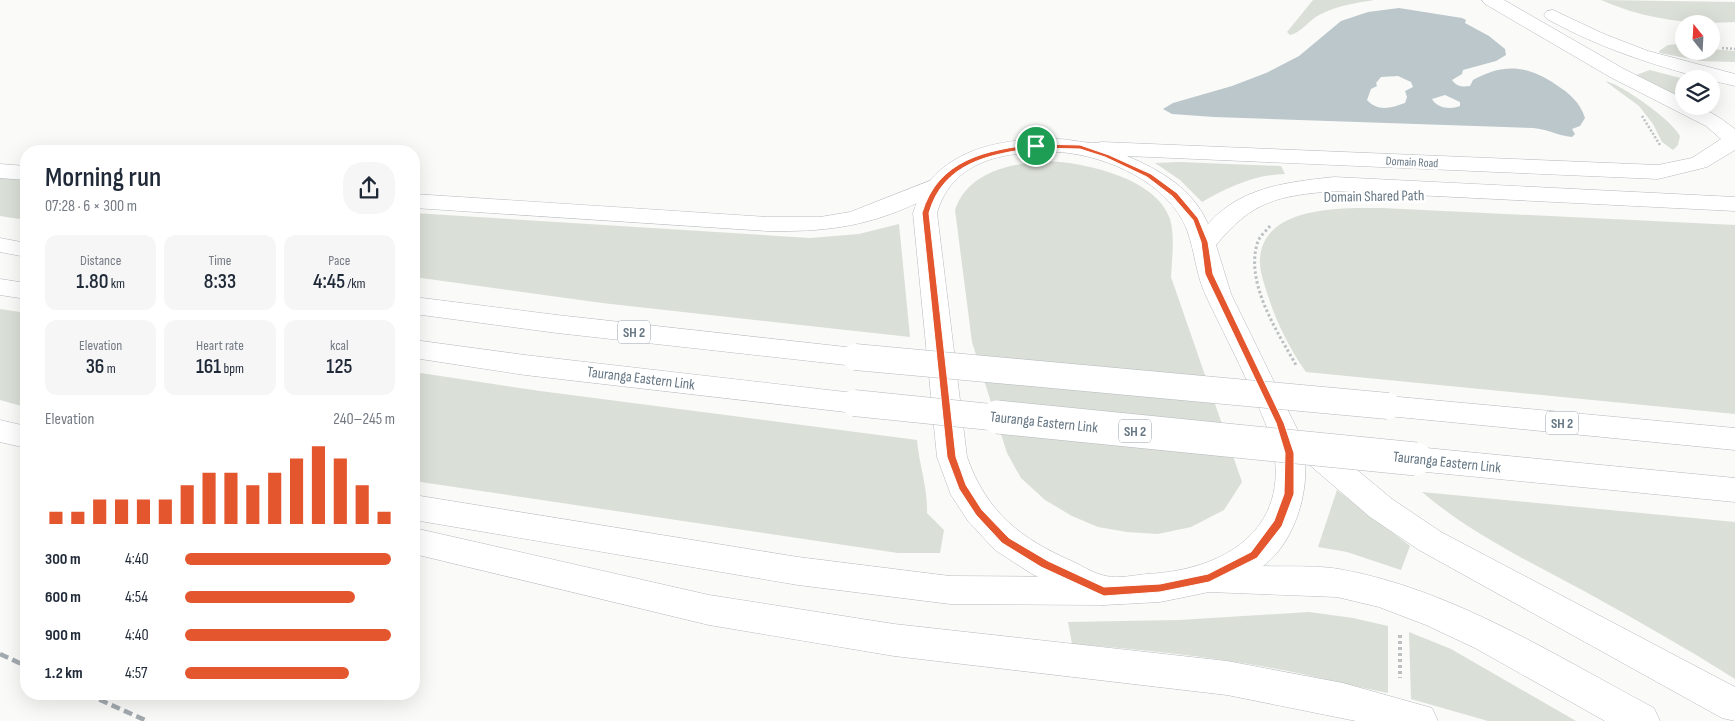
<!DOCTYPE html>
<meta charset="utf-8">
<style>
body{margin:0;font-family:"Sofia Sans Condensed",sans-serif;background:#f6f6f7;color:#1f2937;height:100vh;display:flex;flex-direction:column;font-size:19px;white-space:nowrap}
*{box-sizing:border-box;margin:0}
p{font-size:16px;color:#747a83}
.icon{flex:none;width:28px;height:28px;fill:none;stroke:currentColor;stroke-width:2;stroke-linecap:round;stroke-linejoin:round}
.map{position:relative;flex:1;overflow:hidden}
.sheet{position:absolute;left:20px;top:145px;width:400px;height:555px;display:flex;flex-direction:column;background:#fff;border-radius:20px;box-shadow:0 5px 20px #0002}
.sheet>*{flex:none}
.needle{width:32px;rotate:342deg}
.tools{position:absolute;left:1675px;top:15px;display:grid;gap:10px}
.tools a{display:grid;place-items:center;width:45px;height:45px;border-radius:50%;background:#fff;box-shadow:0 5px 20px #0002;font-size:25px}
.pin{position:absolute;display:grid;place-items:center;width:42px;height:42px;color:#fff;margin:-21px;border:2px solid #fff;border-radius:50%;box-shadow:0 1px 5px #0007}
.round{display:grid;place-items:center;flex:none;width:52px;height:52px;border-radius:20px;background:#f6f6f7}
.overview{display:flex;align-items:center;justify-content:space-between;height:85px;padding:0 25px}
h1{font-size:28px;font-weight:600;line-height:38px}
.metrics{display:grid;grid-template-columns:repeat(3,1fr);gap:8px;height:85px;padding:5px 25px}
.metrics div{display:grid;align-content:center;border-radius:12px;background:#f6f6f7;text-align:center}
.metrics b{font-size:21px;font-weight:600}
.metrics small{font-size:14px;font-weight:400}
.metrics p{font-size:14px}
.chart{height:140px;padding:10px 25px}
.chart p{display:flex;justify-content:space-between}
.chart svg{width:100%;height:90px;margin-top:5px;stroke:#e4572e;stroke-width:6}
ul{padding:0 25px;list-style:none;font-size:16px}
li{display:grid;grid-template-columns:80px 60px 1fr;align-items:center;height:38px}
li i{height:12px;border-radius:6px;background:#e4572e}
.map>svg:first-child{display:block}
.green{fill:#dadfd7}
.water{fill:#bbc7cb;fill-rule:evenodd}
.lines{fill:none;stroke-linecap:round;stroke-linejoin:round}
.major-casing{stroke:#b5babe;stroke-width:1}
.highway-casing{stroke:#b4b9bd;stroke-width:1}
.path-far2{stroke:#bbbfc2;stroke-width:2.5;stroke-dasharray:2 2;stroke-linecap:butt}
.path-far1{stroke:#bbbfc2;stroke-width:3;stroke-dasharray:2.5 2.5;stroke-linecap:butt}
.path{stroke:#bbbfc2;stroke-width:4;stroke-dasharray:3 3;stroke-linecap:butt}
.major{fill:#fff;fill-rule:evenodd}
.highway{fill:#fff;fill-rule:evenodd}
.rail{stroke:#a2aab0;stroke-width:4.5;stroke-dasharray:9 4.5;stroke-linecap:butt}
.highway-bridge-far1-casing{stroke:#b4b9bd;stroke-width:27;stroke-linecap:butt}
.highway-bridge-casing{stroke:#b4b9bd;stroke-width:34;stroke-linecap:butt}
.highway-bridge-far1{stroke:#fff;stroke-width:26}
.highway-bridge{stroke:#fff;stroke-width:33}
.route{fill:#e4572e;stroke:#fff;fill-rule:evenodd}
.labels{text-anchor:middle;stroke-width:5;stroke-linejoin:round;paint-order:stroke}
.far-street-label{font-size:12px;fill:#657683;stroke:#fff}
.shield{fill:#fff;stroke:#939fa8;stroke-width:1}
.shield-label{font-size:14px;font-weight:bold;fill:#657683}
.street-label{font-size:15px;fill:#657683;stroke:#fff}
</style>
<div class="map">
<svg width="1735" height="721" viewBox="0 0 1735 721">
<rect width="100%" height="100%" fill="#fafaf8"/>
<g class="green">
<path d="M1313,0H1374C1355,3 1336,6 1319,15C1309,20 1301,33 1290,35L1287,32Z"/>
<path d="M1601,0L1735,2V22C1688,25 1644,19 1601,0Z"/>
<polygon points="1678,44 1684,45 1684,51 1711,51 1711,49 1735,51 1735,62 1701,61 1660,53 1659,51 1668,45"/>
<polygon points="1650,70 1684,79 1684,100 1636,75"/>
<path d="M1605,81C1621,84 1672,120 1680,136L1678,145L1673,150L1662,142L1653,124L1639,106Z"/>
<path d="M1045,161C1082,162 1156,177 1170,219C1175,237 1172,258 1171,277L1242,482L1224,510L1191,527L1158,534L1127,532L1098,527L1072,516L1045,500L1021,478L1007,453L972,342L955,210C968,172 1009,164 1045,161Z"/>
<path d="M1180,162L1281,166L1285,174C1254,175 1228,187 1202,202L1180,180L1155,163Z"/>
<polygon points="0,178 26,180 26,220 0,216"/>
<path d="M1382,208L1735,225V414L1306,372C1289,348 1276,321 1267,293C1264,282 1259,270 1260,259C1263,205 1344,208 1382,208Z"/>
<polygon points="414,213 810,238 859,234 899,224 910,337 602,303 414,277"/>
<polygon points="0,309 26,313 25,407 0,400"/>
<path d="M414,372L540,391L917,440C919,465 928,488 927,513L944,530L940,553H898L414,481Z"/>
<polygon points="1337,490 1410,546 1401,570 1347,552 1318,547"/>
<path d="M1422,492L1735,522V679C1686,648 1635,619 1584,591C1528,561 1470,533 1422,492Z"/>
<path d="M1309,612L1353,618L1388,626V693C1349,685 1311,675 1272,668C1206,656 1139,649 1072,644L1068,622L1179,620Z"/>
<polygon points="1409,632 1451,649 1576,721 1488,721 1411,699"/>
</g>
<path class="water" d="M1399,8L1462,18L1466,20L1465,23L1489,36L1505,49L1506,55L1496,61L1463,70L1462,74L1452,80C1457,87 1463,87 1470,86L1473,80C1504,63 1526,65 1555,84C1569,93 1580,102 1585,118L1580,126L1572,129L1575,134L1572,137C1558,136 1548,129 1533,128L1214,117L1172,114L1163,109L1173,103L1232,86L1266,73L1299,56L1341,21L1368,12ZM1398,76L1411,82L1413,87L1405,91L1407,97L1405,103C1391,108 1378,112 1367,100L1371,89L1377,86L1376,83L1381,77ZM1445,95L1460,102V106C1450,110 1437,108 1432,99Z"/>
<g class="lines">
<g class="major-casing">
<g id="major">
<path d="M1482,0H1504L1624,69L1684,99V106C1705,106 1719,117 1735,129V150L1707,167L1658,179L1127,156C1160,170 1193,189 1208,224C1240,187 1288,182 1334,177L1735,197V211L1334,191C1278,196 1253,200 1216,245L1231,294L1299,433L1304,432L1315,435L1392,499L1441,532L1735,687V721L1722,718L1419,550L1370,517L1305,461C1308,497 1293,544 1263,566C1288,567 1315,565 1339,569C1452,589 1554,655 1654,708L1660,721H1605L1475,648L1426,625L1379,607L1337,597L1209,592L1160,602L1104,605L1092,601L1032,574L995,550L968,521L951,495L937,457L913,213C933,150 998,138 1057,139C1072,139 1088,145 1102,142L1658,165L1692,158L1721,139L1706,126L1610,77L1485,4ZM1060,152C1108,156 1169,183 1187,230C1195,252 1196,275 1206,296C1228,342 1252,387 1270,435C1296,525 1229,570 1147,574C1135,575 1118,579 1106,576C1095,574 1084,567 1074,562C1021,539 987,513 967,457L937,213C953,157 1010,151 1060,152Z"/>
<path d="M1553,10L1604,34L1648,51L1735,74V86C1671,71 1607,52 1547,19L1544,15L1547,11Z"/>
</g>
</g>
<g class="highway-casing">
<g id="highway">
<polygon points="0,164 26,166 26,180 0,178"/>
<path d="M937,178L945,180L948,185C942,194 929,198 919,202C867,227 824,232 767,231L414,208V194L767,217H820L850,212Z"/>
<polygon points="0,238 26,243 26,257 0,252"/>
<polygon points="0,279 26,283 26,299 0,295"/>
<polygon points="414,297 557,315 855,348 865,350 869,357 865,364 855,366 557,333 414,314"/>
<polygon points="414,340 525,355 854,393 864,396 868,403 864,410 854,413 525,375 414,358"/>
<polygon points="1388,396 1735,428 1735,450 1388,416 1378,413 1374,406 1378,399"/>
<polygon points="0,420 26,426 26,448 0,442"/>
<polygon points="1416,447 1735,478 1735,502 1416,471 1405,467 1401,459 1405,451"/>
<polygon points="414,495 798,557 950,576 1104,577 1116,581 1121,591 1116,601 1104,605 950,604 798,585 414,520"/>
<polygon points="414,528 709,595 894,624 1227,661 1343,683 1432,708 1438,721 1356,721 1227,695 894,656 709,625 414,554"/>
</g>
</g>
<g class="path-far2">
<polyline points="1722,48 1735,49"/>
<polyline points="1642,116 1660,145"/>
</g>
<path class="path-far1" d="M1270,226C1266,231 1260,236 1258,241C1244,282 1277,331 1296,365"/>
<polyline class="path" points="1400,635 1400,678"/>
<use href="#major" class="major"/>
<use href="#highway" class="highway"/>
<g class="rail">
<polyline points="0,654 26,666"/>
<polyline points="87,694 147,721"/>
</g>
<g class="highway-bridge-far1-casing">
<g id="highway-bridge-far1">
<polyline points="855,357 1388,406"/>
<polyline points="854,403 1010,419"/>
</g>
</g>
<g class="highway-bridge-casing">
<polyline id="highway-bridge" points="997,417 1416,459"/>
</g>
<use href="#highway-bridge-far1" class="highway-bridge-far1"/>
<use href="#highway-bridge" class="highway-bridge"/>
</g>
<path class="route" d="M1036,144L1080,145L1109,155L1151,174L1177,193L1198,218L1208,242L1213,274L1284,423L1294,453V494L1282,526L1257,558L1209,582L1160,592L1104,596L1041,567L1002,543L976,515L959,489L947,457L922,213C938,159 986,150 1036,144ZM1036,148L1080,149L1105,157L1147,177L1172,196L1193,220L1201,242L1205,274L1276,423L1285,453L1284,494L1274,521L1251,552L1208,574L1160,584L1104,587L1048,561L1009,538L982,510L966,485L956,457L929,213C943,163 989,154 1036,148Z"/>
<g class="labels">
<g class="far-street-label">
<text transform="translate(1412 162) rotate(3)" y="4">Domain Road</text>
</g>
<g class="shield">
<rect x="618" y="320.5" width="32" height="23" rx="4"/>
<rect x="1546" y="411.5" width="32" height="23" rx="4"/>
<rect x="1119" y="419.5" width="32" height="23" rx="4"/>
</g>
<g class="shield-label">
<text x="634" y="337">SH 2</text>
<text x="1562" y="428">SH 2</text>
<text x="1135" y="436">SH 2</text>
</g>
<g class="street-label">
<text transform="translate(1374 196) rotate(-1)" y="5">Domain Shared Path</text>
<text transform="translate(641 378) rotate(7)" y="5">Tauranga Eastern Link</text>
<text transform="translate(1044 422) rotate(6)" y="5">Tauranga Eastern Link</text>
<text transform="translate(1447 462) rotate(6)" y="5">Tauranga Eastern Link</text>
</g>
</g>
</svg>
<div class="tools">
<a><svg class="needle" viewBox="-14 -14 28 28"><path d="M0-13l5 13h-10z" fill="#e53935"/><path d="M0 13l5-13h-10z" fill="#747a83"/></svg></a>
<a><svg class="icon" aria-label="layers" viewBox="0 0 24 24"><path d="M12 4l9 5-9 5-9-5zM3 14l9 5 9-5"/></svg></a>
</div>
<div class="pin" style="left:1036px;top:146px;background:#1e9e55"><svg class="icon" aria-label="arrive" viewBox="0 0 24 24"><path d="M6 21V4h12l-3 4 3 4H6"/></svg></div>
<section class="sheet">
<div class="overview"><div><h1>Morning run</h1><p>07:28 · 6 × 300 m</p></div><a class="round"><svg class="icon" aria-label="share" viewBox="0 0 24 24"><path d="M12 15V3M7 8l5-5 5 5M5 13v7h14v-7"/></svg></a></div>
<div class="metrics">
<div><p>Distance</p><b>1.80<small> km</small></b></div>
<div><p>Time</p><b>8:33</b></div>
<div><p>Pace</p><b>4:45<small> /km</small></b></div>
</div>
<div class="metrics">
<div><p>Elevation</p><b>36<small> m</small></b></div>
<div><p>Heart rate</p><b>161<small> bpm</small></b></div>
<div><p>kcal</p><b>125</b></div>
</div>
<div class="chart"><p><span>Elevation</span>240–245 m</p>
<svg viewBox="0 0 160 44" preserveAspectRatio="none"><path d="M5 44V38M15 44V38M25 44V32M35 44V32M45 44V32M55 44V32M65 44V25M75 44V19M85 44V19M95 44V25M105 44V19M115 44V12M125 44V6M135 44V12M145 44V25M155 44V38"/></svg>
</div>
<ul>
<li><b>300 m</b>4:40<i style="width:98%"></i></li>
<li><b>600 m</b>4:54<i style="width:81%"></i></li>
<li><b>900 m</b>4:40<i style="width:98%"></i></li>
<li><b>1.2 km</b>4:57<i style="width:78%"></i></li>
</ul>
</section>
</div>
